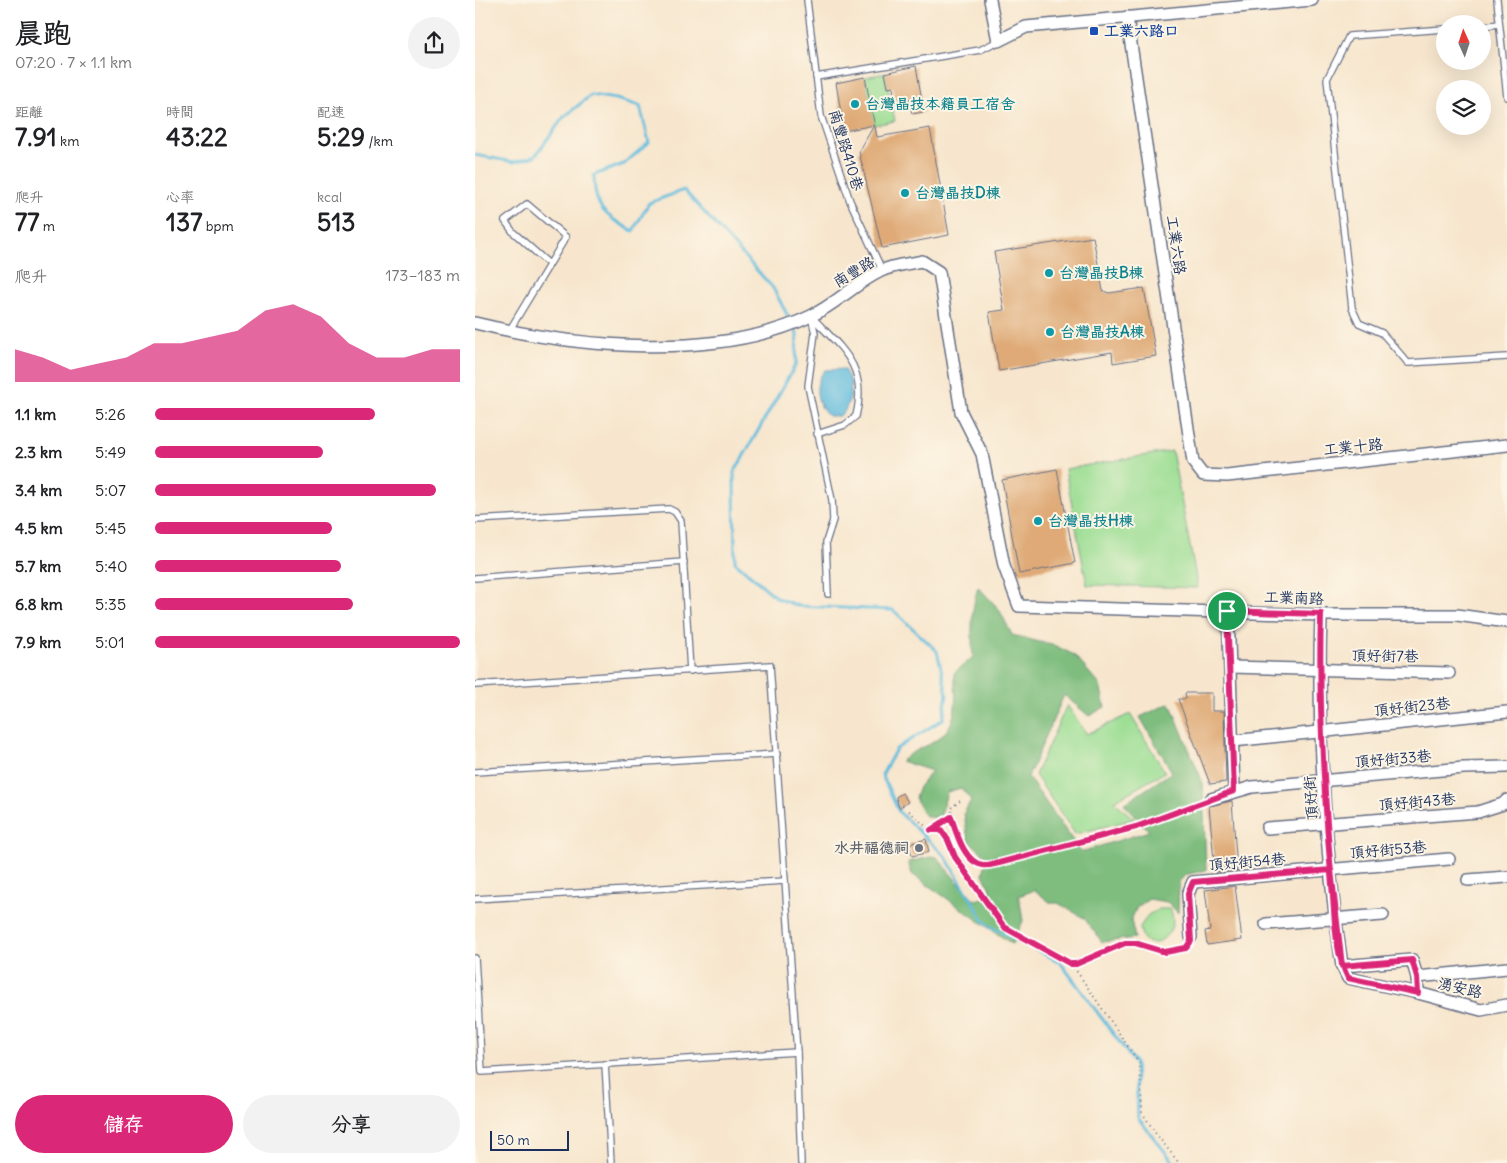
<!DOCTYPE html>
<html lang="zh-TW">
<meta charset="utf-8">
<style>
body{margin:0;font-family:Delius,"LXGW WenKai TC",sans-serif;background:#f2f2f2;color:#202124;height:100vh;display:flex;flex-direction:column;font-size:19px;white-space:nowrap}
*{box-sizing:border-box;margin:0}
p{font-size:16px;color:#757577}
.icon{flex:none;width:28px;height:28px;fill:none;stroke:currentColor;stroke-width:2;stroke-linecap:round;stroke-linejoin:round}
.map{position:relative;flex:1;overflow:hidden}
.details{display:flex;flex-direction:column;background:#fff;width:475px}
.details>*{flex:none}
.needle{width:32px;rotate:357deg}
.buttons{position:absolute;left:961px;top:15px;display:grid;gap:10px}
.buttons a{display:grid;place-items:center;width:55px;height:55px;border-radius:50%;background:#fff;box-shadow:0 5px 20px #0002;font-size:25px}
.scale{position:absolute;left:15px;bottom:12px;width:79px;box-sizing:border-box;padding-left:5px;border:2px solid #1b2f5e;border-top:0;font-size:14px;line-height:18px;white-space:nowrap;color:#1b2f5e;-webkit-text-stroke:4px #fcf5e5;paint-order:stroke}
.pin{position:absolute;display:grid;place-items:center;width:42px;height:42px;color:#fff;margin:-21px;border:2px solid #fff;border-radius:50%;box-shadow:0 1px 5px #0007}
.round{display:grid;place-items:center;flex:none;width:52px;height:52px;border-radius:26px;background:#f2f2f2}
.overview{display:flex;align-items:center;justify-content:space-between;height:85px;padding:0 15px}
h1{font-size:28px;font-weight:800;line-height:38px}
.metrics{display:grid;grid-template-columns:repeat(3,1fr);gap:8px;height:85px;padding:5px 15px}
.metrics div{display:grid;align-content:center}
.metrics b{font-size:25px;font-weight:800}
.metrics small{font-size:14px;font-weight:400}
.metrics p{font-size:14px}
.chart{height:140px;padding:10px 15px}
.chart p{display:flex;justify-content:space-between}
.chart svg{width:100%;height:90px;margin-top:5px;fill:#db2777;opacity:.7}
.primary-button{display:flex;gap:10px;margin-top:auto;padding:10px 15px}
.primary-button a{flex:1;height:58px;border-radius:30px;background:#db2777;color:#fff;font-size:20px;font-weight:800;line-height:58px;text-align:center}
.primary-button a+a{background:#f2f2f2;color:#202124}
ul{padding:0 15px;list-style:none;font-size:16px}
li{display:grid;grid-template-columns:80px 60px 1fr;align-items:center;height:38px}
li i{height:12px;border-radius:6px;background:#db2777}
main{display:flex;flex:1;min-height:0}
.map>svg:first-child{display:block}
.green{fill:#9dde94;stroke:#5c8679}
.forest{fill:#7ebd7e;stroke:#4c766e}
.water{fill:#60bcde;stroke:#3e769e}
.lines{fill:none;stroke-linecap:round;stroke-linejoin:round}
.stream{stroke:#60bcde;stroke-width:3}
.building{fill:#dfaa77}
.lane-casing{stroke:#686f85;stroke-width:8}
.street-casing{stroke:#686f85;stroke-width:14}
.path{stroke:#686f85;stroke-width:2;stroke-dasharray:1 4;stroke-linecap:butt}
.lane{stroke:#fff;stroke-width:5.5}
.street{stroke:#fff;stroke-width:11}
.route-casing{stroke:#fff;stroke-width:10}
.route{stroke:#db2777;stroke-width:6}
.transit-dot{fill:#1a4fb4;stroke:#fcf5e5;stroke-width:2}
.culture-dot{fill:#0f9aa8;stroke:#fcf5e5;stroke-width:2}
.worship-dot{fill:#6b7280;stroke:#fcf5e5;stroke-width:2}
.labels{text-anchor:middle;stroke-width:4;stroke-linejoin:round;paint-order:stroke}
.transit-label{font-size:15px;font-weight:bold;fill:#164399;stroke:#fcf5e5;text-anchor:start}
.culture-label{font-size:15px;font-weight:bold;fill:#0d838f;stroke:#fcf5e5;text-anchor:start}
.street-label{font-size:15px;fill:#1b2f5e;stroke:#fcf5e5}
.worship-label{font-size:15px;font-weight:bold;fill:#5b616d;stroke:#fcf5e5;text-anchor:end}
</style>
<main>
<section class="details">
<div class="overview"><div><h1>晨跑</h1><p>07:20 · 7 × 1.1 km</p></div><a class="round"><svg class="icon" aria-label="share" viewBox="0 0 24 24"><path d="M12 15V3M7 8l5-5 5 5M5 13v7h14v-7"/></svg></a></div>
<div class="metrics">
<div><p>距離</p><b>7.91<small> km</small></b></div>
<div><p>時間</p><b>43:22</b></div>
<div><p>配速</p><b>5:29<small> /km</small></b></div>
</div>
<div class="metrics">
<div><p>爬升</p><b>77<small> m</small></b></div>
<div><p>心率</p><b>137<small> bpm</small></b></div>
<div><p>kcal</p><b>513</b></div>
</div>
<div class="chart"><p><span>爬升</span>173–183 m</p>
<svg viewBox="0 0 160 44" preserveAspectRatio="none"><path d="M0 44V28L10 32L20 38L30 35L40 32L50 25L60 25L70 22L80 19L90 9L100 6L110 12L120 25L130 32L140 32L150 28L160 28V44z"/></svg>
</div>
<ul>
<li><b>1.1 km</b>5:26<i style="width:72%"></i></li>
<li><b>2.3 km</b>5:49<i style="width:55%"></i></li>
<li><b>3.4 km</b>5:07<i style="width:92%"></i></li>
<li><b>4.5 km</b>5:45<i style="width:58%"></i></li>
<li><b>5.7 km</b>5:40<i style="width:61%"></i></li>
<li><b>6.8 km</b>5:35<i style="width:65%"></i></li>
<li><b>7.9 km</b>5:01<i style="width:100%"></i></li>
</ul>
<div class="primary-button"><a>儲存</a><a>分享</a></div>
</section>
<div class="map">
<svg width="1032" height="1163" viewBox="0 0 1032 1163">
<rect width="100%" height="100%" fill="#fcf5e5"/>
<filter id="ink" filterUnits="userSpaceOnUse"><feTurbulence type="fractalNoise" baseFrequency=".02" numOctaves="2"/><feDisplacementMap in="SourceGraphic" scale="10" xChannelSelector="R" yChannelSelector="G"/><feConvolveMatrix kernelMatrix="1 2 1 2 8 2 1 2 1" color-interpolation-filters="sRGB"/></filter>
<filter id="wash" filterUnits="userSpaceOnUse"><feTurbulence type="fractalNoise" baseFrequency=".0096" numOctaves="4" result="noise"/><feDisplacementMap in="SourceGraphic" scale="20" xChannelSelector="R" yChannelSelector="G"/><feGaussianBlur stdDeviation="1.12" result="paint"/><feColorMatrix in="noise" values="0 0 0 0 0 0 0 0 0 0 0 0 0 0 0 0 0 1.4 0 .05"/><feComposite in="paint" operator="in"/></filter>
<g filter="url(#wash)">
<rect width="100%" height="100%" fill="#f7e6cd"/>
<g class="green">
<polygon points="410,73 420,121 399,125 390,77"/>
<polygon points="697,451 723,588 612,585 590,469"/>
<polygon points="592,705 612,734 655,714 690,772 639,801 659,819 600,834 560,775"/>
<path d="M684,909H695C709,933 668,962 665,927L673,915Z"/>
</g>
<path class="forest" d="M503,587L524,609L537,635L581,646L599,655L625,685L630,707L614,716L589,695L553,777L606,852L674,831L649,804L697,772L665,717L695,703L728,783L731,870L710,875L704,882L703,913L692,902L674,899L662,907L656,920L660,938L627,942L609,918L583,903H576L559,890L544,896L548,921L537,944L437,874L433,862L461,856L479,878L500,900L518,896L508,874L512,857L493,840L489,813L496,800L486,788L472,792L466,815L458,818L449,815L440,798L444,787L457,771L426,761C436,752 448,748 460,741C485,725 481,698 479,673L498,657C496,632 496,610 503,587Z"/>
<path class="water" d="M369,369L376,383L375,398L370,411L365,416H353C341,403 337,385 350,370Z"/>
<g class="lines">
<g class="stream">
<path d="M0,155L39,162L60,156L88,118L116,95L141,99L165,106L174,142L149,164L119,175C119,210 130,215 158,231L174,203L209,190L298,288L315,320"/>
<polyline points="318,326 322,334 321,364 259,473 260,562 302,598 323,606 418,610 462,651 472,694 468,719 421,749 407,775 424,812 470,856 511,924 585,962 660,1063 663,1118 699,1163"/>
</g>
</g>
<g id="blocks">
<g class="building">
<polygon points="441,66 449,112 437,114 434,98 420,101 418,87 413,88 410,73"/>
<polygon points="390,77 402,137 455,128 474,235 407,248 384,152 399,125 369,131 361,83"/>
<polygon points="618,237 628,291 634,293 669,288 681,356 638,363 637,352 524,371 514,312 529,310 519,252"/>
<polygon points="582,469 600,563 544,574 527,480"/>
<polygon points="710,693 737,693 737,711 749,711 751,782 735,784 703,699 711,699"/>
<polygon points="427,793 433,802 424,808 421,797"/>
<polygon points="757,801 762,870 740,872 734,806"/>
<polygon points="451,839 454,852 437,856 434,844"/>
<polygon points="760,886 767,940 732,945 730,931 735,930 730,890"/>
</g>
</g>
</g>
<g filter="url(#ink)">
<use href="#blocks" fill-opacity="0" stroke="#686f85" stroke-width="1"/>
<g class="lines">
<g class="lane-casing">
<g id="lane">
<polyline points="332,0 346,116 375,201 407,270"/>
<polyline points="1022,0 1032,97"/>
<polyline points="1008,26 1024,24"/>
<polyline points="970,29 874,36 852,79 877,308 884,323 907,333 933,363 1032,357"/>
<polyline points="341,77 505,50 523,41"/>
<polyline points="336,316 340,333 333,386 357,500 358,520 351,542 353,594"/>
<path d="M336,316C367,349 393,366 381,416L370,425L342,434"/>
<polyline points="34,331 91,237 52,204 30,221 38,232 74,264"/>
<polyline points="0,520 194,509 200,512 206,521 215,671"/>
<polyline points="0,578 209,562"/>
<polyline points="0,685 295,665 322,1052 326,1163"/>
<polyline points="0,772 302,754"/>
<polyline points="0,899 310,881"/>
<polyline points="0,958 7,1072 322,1052"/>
<polyline points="130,1064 136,1163"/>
</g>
</g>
<g class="street-casing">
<g id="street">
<polyline points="515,0 523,41 551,27 837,0"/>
<polyline points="652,17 718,462 728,475 752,476 1032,445"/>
<path d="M0,323C99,347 241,362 336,316C361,304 381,283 406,271C418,265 434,264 447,261L464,272L486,412L507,454L529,566L544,606L846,615H982L1032,622"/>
<polyline points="753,611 759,791"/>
<path d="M846,615C842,732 850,851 867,966L873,978L943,993L1006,1010L1032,1005"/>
<polyline points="755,667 974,673"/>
<polyline points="758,741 1032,712"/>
<polyline points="736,799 777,787 989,768 1032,767"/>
<polyline points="792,828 1003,812 1028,804 1032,800"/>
<polyline points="993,880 1032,877"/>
<polyline points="791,924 908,915"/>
<polyline points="716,937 713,894 718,882 974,859"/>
<polyline points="867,966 937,960 942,977 943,993"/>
<polyline points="942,977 1032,968"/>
</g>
</g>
<g class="path">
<path d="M485,801L476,808C477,823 489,863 508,865C513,866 519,864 524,863L661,827L726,802"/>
<path d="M434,811L457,832L465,830L473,839L481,857L529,927L596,963C615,966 631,947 649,943C672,939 690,962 713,946"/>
<polyline points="456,830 476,817"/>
<polyline points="596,963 665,1064 667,1112 681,1134 704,1163"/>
</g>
<use href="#lane" class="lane"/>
<use href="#street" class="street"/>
</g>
</g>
<g class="lines" filter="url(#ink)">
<g class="route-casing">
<path id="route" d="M752,611L759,791L661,827L524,863C519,864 513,866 508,865C489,863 481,831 476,817L456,830H466L473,840L480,857L529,927L596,964H601L650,943H660L690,952L711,948L716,941L713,894L718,882L856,870L867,966L937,960L942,977L943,993L873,978C859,951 860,914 857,885C849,795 843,704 846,614L752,611"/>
</g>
<use href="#route" class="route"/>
</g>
<rect class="transit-dot" x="614" y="26" width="10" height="10" rx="2.5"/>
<g class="culture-dot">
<circle cx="380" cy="104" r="5"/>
<circle cx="430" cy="193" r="5"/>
<circle cx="574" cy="273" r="5"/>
<circle cx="575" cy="332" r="5"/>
<circle cx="563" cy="521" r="5"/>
</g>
<circle class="worship-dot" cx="444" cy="848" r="5"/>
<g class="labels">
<g class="transit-label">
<text x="629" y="36">工業六路口</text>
</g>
<g class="culture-label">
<text x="390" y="109">台灣晶技本籍員工宿舍</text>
<text x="440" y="198">台灣晶技D棟</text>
<text x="584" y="278">台灣晶技B棟</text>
<text x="585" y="337">台灣晶技A棟</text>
<text x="573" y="526">台灣晶技H棟</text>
</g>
<g class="street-label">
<text transform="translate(371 150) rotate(73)" y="5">南豐路410巷</text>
<text transform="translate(701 245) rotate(82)" y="5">工業六路</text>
<text transform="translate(379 272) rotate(-31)" y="5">南豐路</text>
<text transform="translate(878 447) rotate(-6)" y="5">工業十路</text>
<text transform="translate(819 598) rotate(2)" y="5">工業南路</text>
<text transform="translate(910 656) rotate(1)" y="5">頂好街7巷</text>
<text transform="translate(937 707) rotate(-6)" y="5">頂好街23巷</text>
<text transform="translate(918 759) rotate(-5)" y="5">頂好街33巷</text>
<text transform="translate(836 798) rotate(-94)" y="5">頂好街</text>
<text transform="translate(942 802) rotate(-5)" y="5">頂好街43巷</text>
<text transform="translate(913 850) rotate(-5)" y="5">頂好街53巷</text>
<text transform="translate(772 862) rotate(-5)" y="5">頂好街54巷</text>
<text transform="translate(985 988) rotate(13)" y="5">湧安路</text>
</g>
<g class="worship-label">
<text x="434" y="853">水井福德祠</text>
</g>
</g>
</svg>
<div class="buttons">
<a><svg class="needle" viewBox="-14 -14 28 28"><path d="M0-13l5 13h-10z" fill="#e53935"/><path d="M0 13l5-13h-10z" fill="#757577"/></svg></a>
<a><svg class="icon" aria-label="layers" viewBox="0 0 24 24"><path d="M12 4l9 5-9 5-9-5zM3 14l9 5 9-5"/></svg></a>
</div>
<div class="scale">50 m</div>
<div class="pin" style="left:752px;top:611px;background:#1e9e55"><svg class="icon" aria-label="arrive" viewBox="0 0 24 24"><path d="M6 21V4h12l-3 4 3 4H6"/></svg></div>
</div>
</main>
